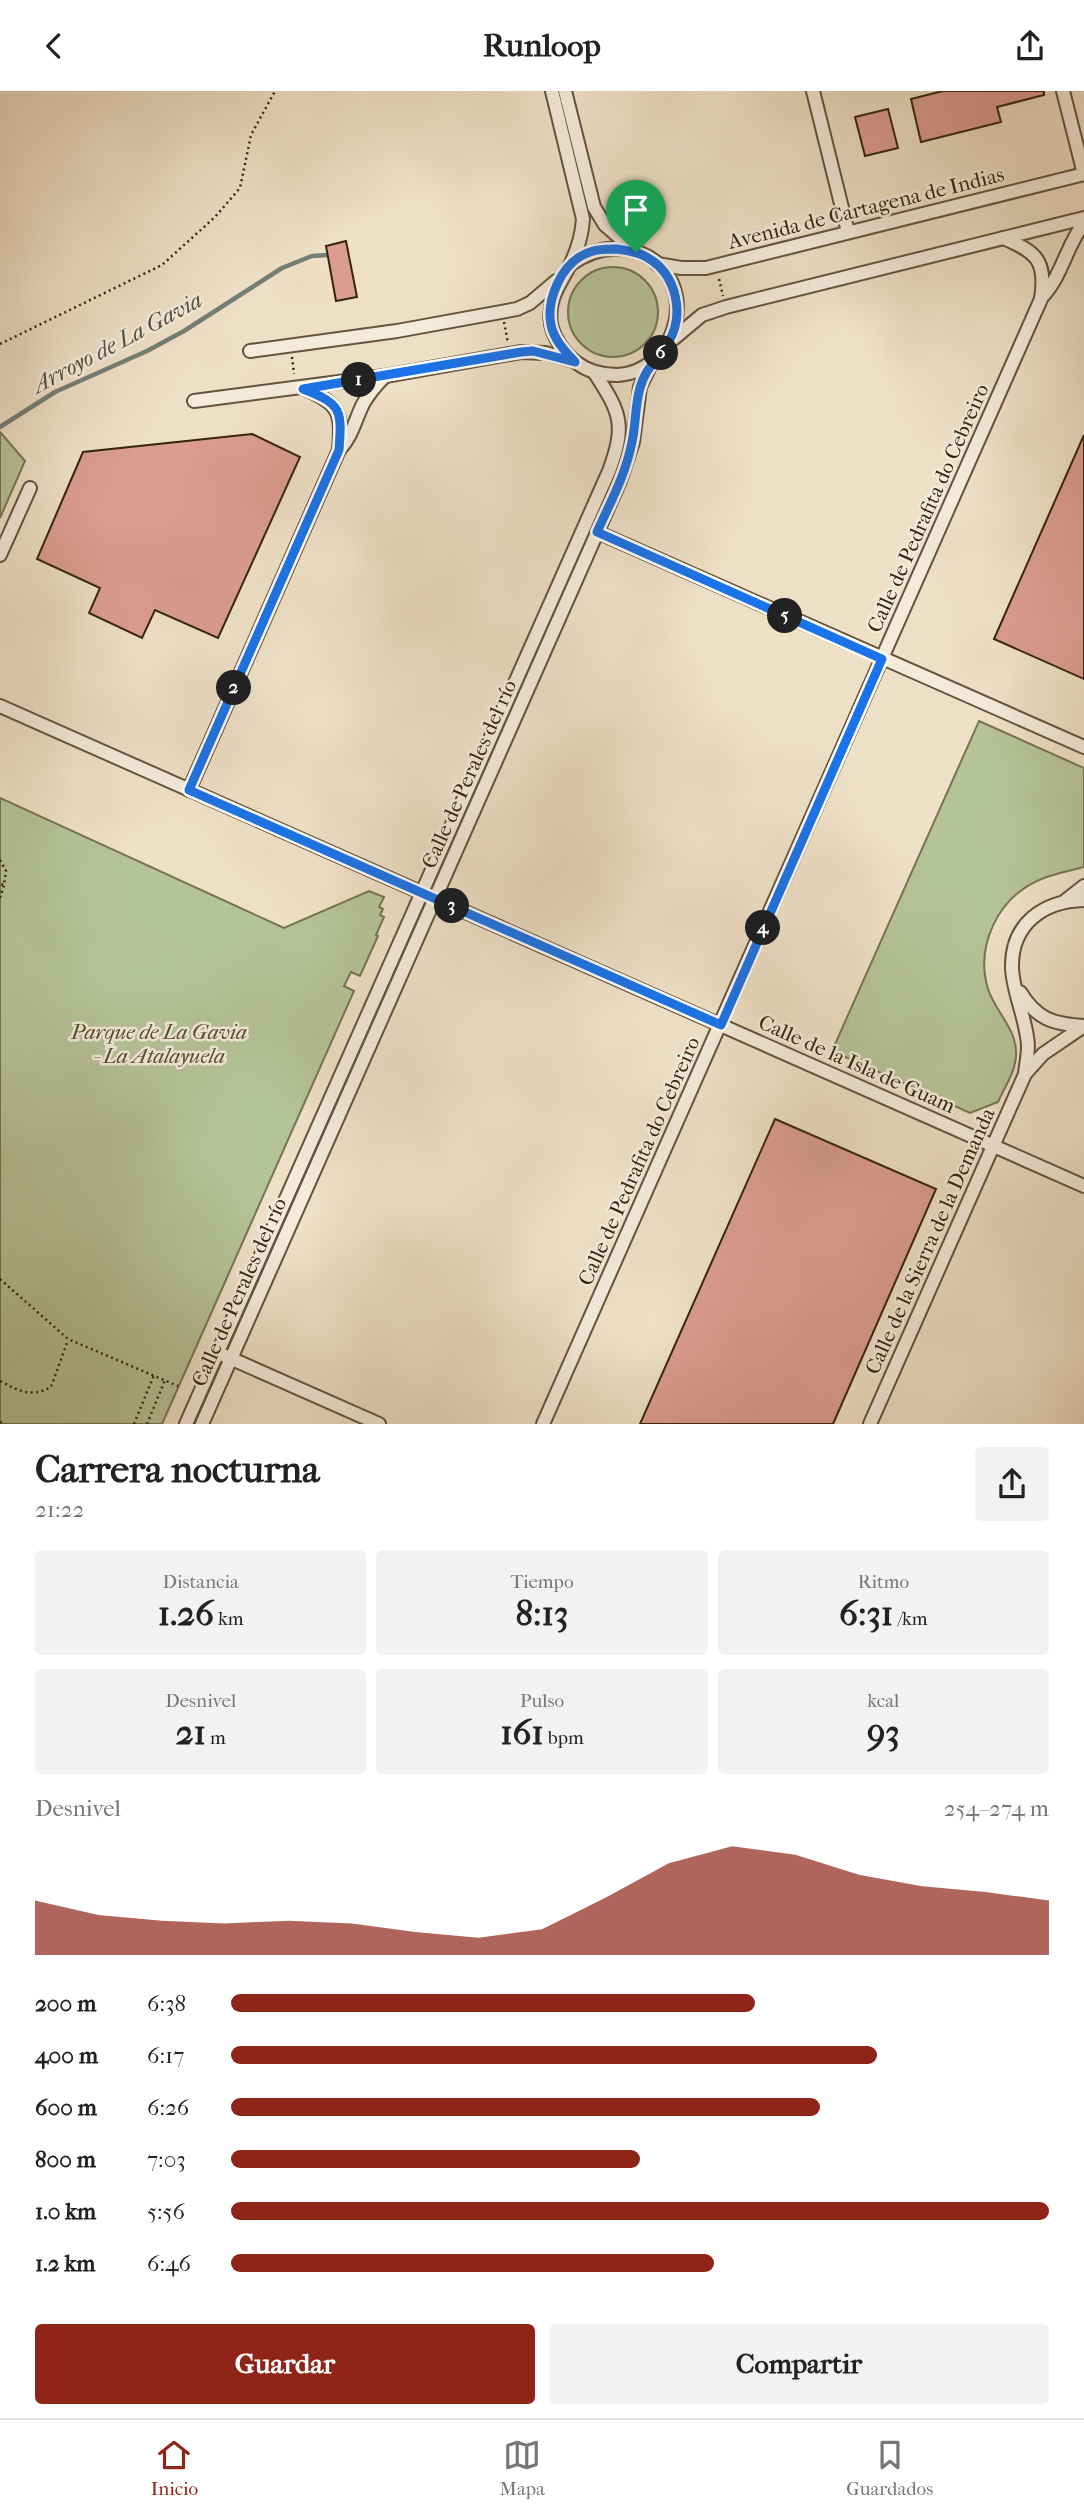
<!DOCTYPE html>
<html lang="es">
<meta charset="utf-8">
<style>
body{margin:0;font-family:"IM FELL French Canon",serif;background:#f2f2f2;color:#222;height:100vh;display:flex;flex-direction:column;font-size:26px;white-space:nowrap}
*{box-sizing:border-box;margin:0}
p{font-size:23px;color:#767676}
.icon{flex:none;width:38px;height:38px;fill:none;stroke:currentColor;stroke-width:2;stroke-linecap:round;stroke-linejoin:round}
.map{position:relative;height:1333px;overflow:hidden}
.side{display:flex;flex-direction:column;background:#fff;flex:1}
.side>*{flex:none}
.pin{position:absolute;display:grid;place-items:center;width:60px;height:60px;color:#fff;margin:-72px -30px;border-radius:50% 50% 50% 0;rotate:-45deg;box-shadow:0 0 7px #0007}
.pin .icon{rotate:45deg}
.km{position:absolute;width:35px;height:35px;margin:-18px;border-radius:50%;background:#222;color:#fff;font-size:19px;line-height:35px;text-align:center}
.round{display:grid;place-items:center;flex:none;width:74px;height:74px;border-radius:7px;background:#f2f2f2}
.head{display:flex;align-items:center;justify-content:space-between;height:119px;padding:0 35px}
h1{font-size:38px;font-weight:700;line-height:52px}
.metrics{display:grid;grid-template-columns:repeat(3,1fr);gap:10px;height:119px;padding:7px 35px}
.metrics div{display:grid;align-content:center;border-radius:7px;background:#f2f2f2;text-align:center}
.metrics b{font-size:35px;font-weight:700}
.metrics small{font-size:19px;font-weight:400}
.metrics p{font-size:19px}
.chart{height:196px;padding:14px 35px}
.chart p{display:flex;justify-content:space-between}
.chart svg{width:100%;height:126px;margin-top:7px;fill:#8f2418;opacity:.7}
.cta{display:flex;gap:14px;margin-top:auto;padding:14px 35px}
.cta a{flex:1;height:80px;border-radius:7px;background:#8f2418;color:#fff;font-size:28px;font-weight:700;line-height:80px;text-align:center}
.cta a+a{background:#f2f2f2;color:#222}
ul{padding:0 35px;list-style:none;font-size:23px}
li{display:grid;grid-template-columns:112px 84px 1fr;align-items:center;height:52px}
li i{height:18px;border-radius:9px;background:#8f2418}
header{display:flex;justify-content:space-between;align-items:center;height:91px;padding:0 35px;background:#fff;font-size:32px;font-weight:700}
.tabs{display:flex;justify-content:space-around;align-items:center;height:98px;border-top:2px solid #e0e0e0;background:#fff;font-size:19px;color:#767676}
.tabs a{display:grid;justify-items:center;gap:4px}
.tabs .selected{color:#8f2418}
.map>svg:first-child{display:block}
.green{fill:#b5c398;stroke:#767454;stroke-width:2}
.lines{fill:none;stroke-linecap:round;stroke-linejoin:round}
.stream{stroke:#737f77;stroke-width:4.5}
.building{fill:#db9c92;stroke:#36240f;stroke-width:2}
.minor-casing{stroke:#64533d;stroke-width:16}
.path{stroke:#36240f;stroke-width:2.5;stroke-dasharray:2 3.5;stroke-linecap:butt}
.minor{stroke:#f4ebdb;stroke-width:12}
.route-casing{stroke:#fff;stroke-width:14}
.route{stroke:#1a73e8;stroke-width:9}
.labels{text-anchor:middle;stroke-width:5;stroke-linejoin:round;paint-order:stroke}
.street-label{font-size:21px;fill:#36240f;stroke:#f4ebdb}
.park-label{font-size:21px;font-style:italic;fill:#564c31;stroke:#f4ebdb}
.water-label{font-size:23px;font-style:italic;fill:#545143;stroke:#f4ebdb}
</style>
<header><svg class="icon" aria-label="back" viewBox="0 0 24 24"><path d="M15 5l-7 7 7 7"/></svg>Runloop<svg class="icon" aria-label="share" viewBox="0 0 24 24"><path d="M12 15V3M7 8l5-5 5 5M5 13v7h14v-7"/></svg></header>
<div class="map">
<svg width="1084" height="1333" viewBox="0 0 1084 1333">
<rect width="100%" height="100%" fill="#eee0c7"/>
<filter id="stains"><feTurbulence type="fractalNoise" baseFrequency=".00286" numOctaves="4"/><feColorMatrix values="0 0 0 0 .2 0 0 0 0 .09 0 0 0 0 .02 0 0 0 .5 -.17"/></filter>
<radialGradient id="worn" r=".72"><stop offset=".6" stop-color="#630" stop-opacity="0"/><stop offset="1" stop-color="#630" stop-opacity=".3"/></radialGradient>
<g class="green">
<circle cx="613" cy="221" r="45"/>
<polygon points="0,341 25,370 0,427"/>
<path d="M979,630L1084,677V776C1069,780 1051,783 1037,790C998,808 975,855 988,898C996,923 1022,942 1015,972C1013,985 1003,999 998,1011L970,1022L832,960Z"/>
<polygon points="0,707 284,837 369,800 384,806 379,816 383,818 380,824 384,826 376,844 378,845 360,885 351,881 344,895 354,900 162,1333 0,1333"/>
</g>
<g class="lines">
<polyline class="stream" points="0,336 55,301 147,260 184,240 282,177 312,165 327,164"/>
</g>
<g class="building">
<polygon points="943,0 1044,0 1044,4 997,16 1001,31 921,51 911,8"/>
<polygon points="888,18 898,57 865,65 855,26"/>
<polygon points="346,150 357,206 336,210 326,155"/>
<polygon points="252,343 300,366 218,547 155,519 142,547 89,522 100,497 37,468 83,361"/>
<polygon points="1084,344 1084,588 994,548"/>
<polygon points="775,1028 936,1098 833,1333 640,1333"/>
</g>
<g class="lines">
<g class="minor-casing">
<g id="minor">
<path d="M552,0L583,128C582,143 577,160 570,174C560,193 547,209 551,233C554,248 565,263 577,272C589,281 602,284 617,284C680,281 702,186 640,162C614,153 591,158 570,174"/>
<polyline points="565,0 594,116 605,134 636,161"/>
<polyline points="813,0 848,141"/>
<polyline points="657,173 681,177 706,177 1084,83 1063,0"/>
<path d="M1041,207C1062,186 1066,155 1084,132"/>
<polyline points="672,249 702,224 726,216 1084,127"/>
<polyline points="250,260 397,240 517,218 530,212 556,190"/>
<polyline points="194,310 385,285 521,261 545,262 574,270"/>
<path d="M339,359C352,346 355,329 363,313C369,302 376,294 385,285"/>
<polyline points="597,441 1084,656"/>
<polyline points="0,464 30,397"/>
<polyline points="0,615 1084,1095"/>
<path d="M189,699L339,359C342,321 340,313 303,297"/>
<polyline points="1065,810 1084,795"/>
<path d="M1020,901C1037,928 1052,933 1084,935"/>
<path d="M1025,983C1026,971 1030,958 1027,946C1024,923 1013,900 1012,877C1011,833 1043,810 1084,809"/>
<polyline points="223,1264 379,1333"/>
<path d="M186,1333L609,380C626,334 621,322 594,281"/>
<polyline points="202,1333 620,390 633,351 640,296 651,273"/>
<path d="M543,1333L1041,208C1047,169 1036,161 1003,147"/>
<polyline points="870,1333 1025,983 1043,963 1084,935"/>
</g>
</g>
<g class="path">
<polyline points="719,188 723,205"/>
<polyline points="504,231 508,252"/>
<polyline points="0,253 162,174 215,126 240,97 251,44 275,0"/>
<polyline points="292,266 294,283"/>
<polyline points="0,769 6,780 4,794 0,793"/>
<polyline points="0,807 4,794"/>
<polyline points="0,1188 68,1248 178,1295"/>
<path d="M0,1290C19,1300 31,1307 51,1296L68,1249"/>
<polyline points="0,1331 5,1333"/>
<polyline points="134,1333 154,1284"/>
<polyline points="147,1333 165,1289"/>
</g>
<use href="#minor" class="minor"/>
</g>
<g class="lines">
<g class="route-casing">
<path id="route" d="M617,158C628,160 639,161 648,167C677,184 685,224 668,252C658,270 646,275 640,297C635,314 636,333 632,351C626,383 610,412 597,441L882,568L721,934L189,699L339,359C342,319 342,313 303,298L521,261L533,260L575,271C565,260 554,249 551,234C546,209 561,174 585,163C595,158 606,158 617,158Z"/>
</g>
<use href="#route" class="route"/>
</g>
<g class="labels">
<g class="street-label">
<text transform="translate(866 117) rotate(-14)" y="7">Avenida de Cartagena de Indias</text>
<text transform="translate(928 417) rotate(-66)" y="7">Calle de Pedrafita do Cebreiro</text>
<text transform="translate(469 683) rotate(-66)" y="7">Calle de Perales del río</text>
<text transform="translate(857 973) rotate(24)" y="7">Calle de la Isla de Guam</text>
<text transform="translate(639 1070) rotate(-66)" y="7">Calle de Pedrafita do Cebreiro</text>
<text transform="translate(930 1150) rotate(-66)" y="7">Calle de la Sierra de la Demanda</text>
<text transform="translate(239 1201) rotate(-66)" y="7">Calle de Perales del río</text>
</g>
<g class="park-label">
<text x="159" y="948">Parque de La Gavia<tspan x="159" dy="24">- La Atalayuela</tspan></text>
</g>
<g class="water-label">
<text transform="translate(117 251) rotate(-28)" y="8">Arroyo de La Gavia</text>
</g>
</g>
<rect width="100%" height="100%" filter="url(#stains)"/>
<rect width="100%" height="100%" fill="url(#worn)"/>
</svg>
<div class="pin" style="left:636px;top:161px;background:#1e9e55"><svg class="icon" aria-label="arrive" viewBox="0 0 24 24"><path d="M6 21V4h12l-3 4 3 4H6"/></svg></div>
<b class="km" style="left:359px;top:289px">1</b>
<b class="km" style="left:234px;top:597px">2</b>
<b class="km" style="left:452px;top:815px">3</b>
<b class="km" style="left:763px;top:837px">4</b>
<b class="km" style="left:785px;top:525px">5</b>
<b class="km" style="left:661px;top:262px">6</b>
</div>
<section class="side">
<div class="head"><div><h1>Carrera nocturna</h1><p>21:22</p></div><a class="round"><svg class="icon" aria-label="share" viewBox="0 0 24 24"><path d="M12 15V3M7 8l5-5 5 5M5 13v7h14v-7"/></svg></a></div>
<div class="metrics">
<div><p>Distancia</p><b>1.26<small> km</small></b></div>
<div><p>Tiempo</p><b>8:13</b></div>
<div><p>Ritmo</p><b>6:31<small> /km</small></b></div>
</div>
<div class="metrics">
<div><p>Desnivel</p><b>21<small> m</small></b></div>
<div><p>Pulso</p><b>161<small> bpm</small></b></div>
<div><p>kcal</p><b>93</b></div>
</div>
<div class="chart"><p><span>Desnivel</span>254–274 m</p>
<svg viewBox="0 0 160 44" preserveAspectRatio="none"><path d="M0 44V25L10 30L20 32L30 33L40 32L50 33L60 36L70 38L80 35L90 24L100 12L110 6L120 9L130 16L140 20L150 22L160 25V44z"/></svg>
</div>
<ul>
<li><b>200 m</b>6:38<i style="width:64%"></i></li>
<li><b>400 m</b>6:17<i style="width:79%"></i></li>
<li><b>600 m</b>6:26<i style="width:72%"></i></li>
<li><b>800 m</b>7:03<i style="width:50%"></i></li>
<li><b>1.0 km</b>5:56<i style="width:100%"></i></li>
<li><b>1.2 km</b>6:46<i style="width:59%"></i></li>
</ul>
<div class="cta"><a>Guardar</a><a>Compartir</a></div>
</section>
<nav class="tabs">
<a class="selected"><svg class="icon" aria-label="home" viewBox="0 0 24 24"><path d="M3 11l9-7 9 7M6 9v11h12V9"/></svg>Inicio</a>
<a><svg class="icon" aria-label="map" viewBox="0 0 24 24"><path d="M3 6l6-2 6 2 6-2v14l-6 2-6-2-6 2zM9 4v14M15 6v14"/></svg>Mapa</a>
<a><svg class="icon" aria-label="saved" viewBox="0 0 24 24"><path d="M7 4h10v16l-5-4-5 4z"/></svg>Guardados</a>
</nav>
